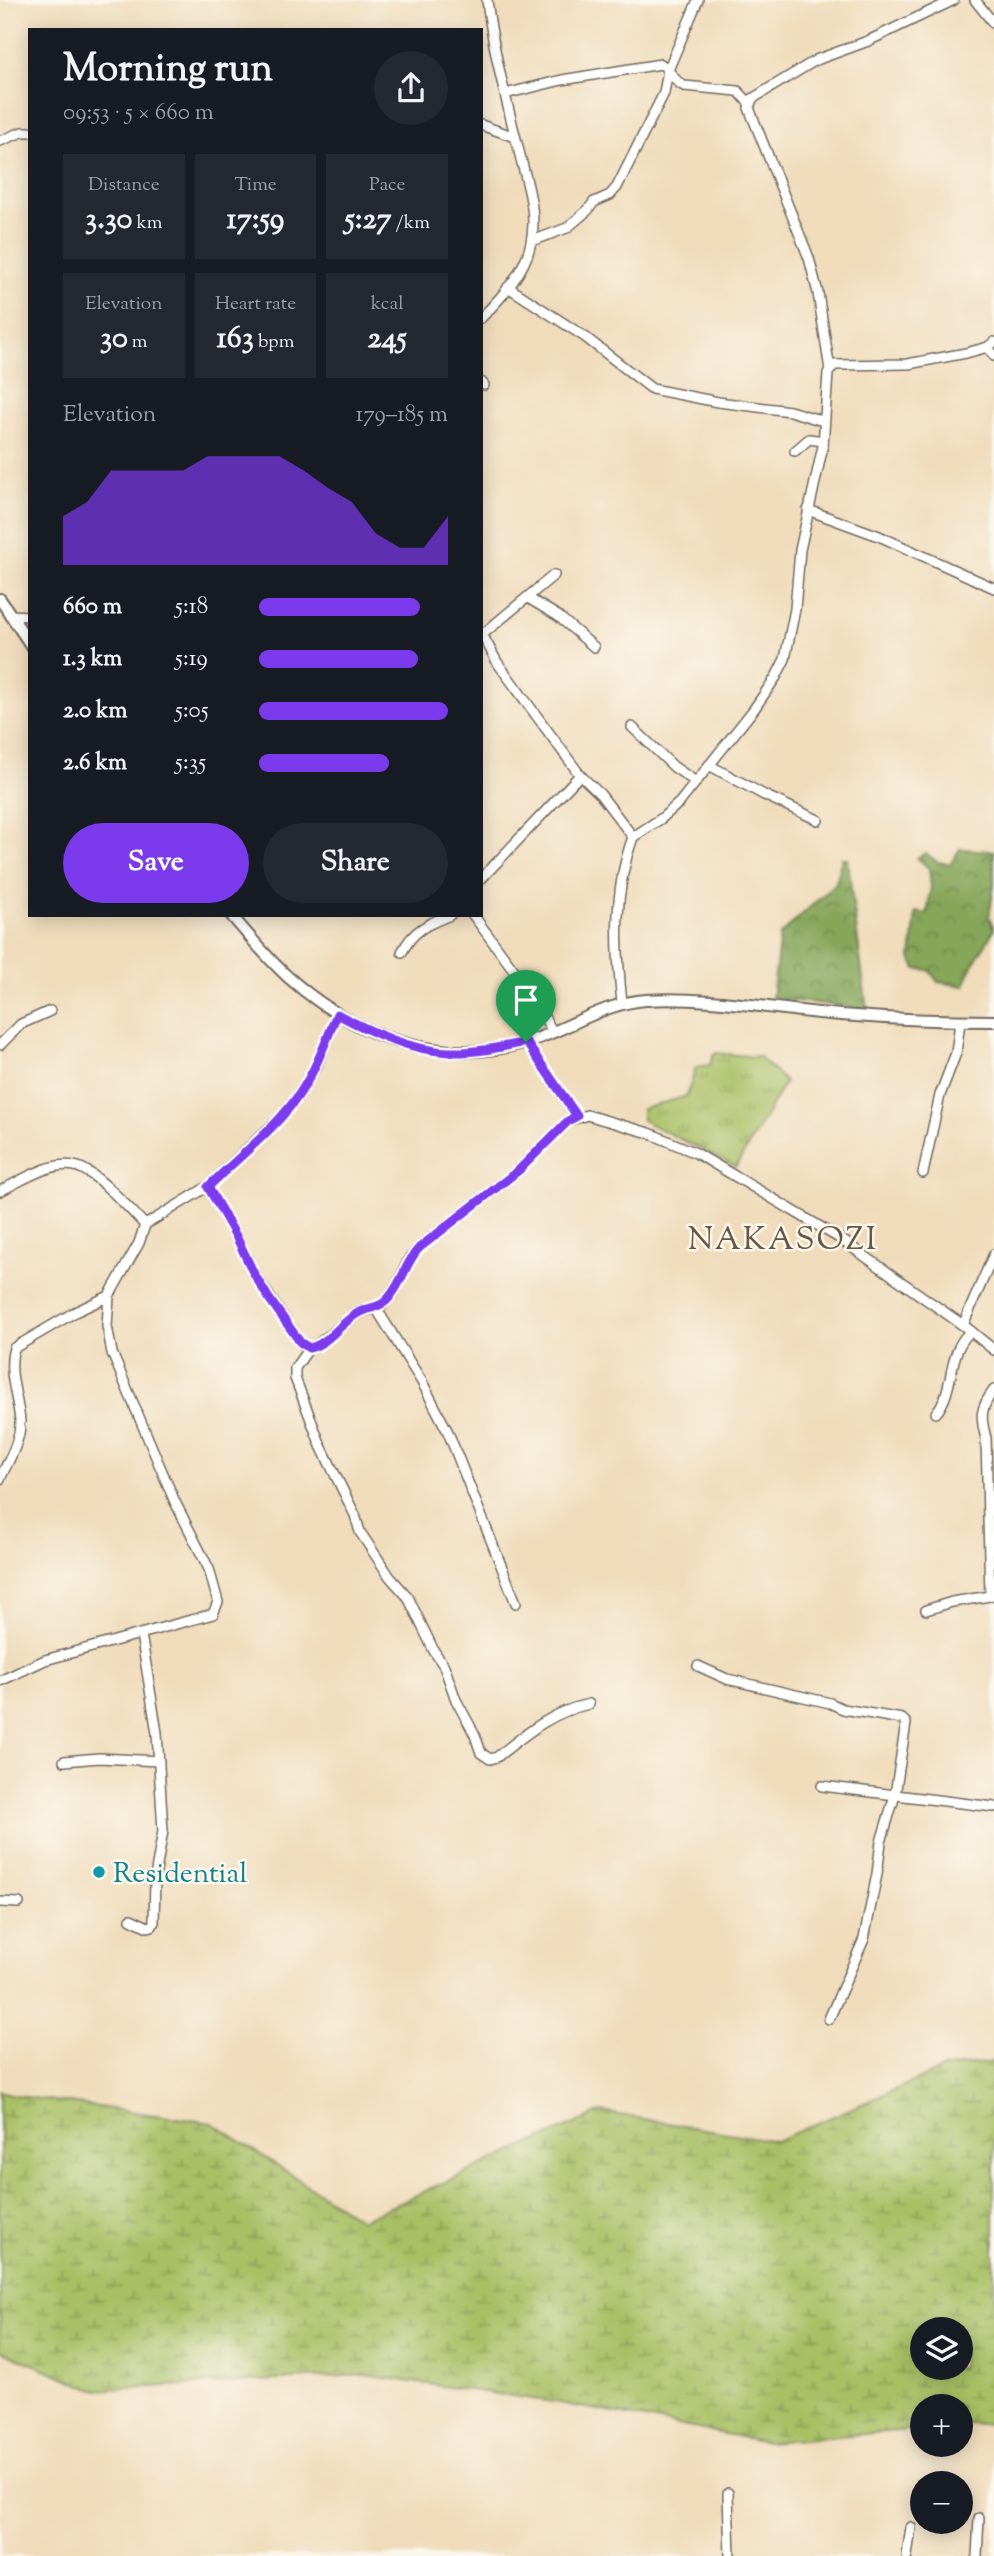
<!DOCTYPE html>
<meta charset="utf-8">
<style>
body{margin:0;font-family:"Sorts Mill Goudy",serif;background:#242831;color:#f1f3f6;height:100vh;display:flex;flex-direction:column;font-size:26px;white-space:nowrap}
*{box-sizing:border-box;margin:0}
p{font-size:23px;color:#9ea1a6}
.icon{flex:none;width:38px;height:38px;fill:none;stroke:currentColor;stroke-width:2;stroke-linecap:round;stroke-linejoin:round}
.map{position:relative;flex:1;overflow:hidden}
.details{position:absolute;left:28px;top:28px;width:455px;height:889px;display:flex;flex-direction:column;background:#171b24;border-radius:0px;box-shadow:0 4px 18px #0003}
.details>*{flex:none}
.tools{position:absolute;left:910px;top:2317px;display:grid;gap:14px}
.tools a{display:grid;place-items:center;width:63px;height:63px;border-radius:50%;background:#171b24;box-shadow:0 4px 18px #0003;font-size:35px}
.pin{position:absolute;display:grid;place-items:center;width:60px;height:60px;color:#fff;margin:-72px -30px;border-radius:50% 50% 50% 0;rotate:-45deg;box-shadow:0 0 7px #0007}
.pin .icon{rotate:45deg}
.round{display:grid;place-items:center;flex:none;width:74px;height:74px;border-radius:37px;background:#242831}
.head{display:flex;align-items:center;justify-content:space-between;height:119px;padding:0 35px}
h1{font-size:38px;font-weight:700;line-height:52px}
.figures{display:grid;grid-template-columns:repeat(3,1fr);gap:10px;height:119px;padding:7px 35px}
.figures div{display:grid;align-content:center;border-radius:0px;background:#242831;text-align:center}
.figures b{font-size:30px;font-weight:700}
.figures small{font-size:19px;font-weight:400}
.figures p{font-size:19px}
.chart{height:196px;padding:14px 35px}
.chart p{display:flex;justify-content:space-between}
.chart svg{width:100%;height:126px;margin-top:7px;fill:#7c3aed;opacity:.7}
.action{display:flex;gap:14px;margin-top:auto;padding:14px 35px}
.action a{flex:1;height:80px;border-radius:42px;background:#7c3aed;color:#fff;font-size:28px;font-weight:700;line-height:80px;text-align:center}
.action a+a{background:#242831;color:#f1f3f6}
ul{padding:0 35px;list-style:none;font-size:23px}
li{display:grid;grid-template-columns:112px 84px 1fr;align-items:center;height:52px}
li i{height:18px;border-radius:9px;background:#7c3aed}
.map>svg:first-child{display:block}
.grass{fill:url(#grass-tufts);stroke:#6a7548;stroke-width:2}
.forest{fill:url(#forest-crowns);stroke:#586842;stroke-width:2}
.wetland{fill:url(#wetland-marsh);stroke:#6a7548;stroke-width:2;fill-rule:evenodd}
.lines{fill:none;stroke-linecap:round;stroke-linejoin:round}
.minor-casing{stroke:#70695d;stroke-width:12}
.tertiary-casing{stroke:#70695d;stroke-width:14}
.minor{stroke:#fff;stroke-width:9}
.tertiary{stroke:#fff;stroke-width:10}
.route-casing{stroke:#fff;stroke-width:14}
.route{stroke:#7c3aed;stroke-width:9}
.culture-dot{fill:#0f9aa8;stroke:#fbf7ec;stroke-width:2.5}
.labels{text-anchor:middle;stroke-width:5;stroke-linejoin:round;paint-order:stroke}
.culture-label{font-size:28px;fill:#0d838f;stroke:#fbf7ec;text-anchor:start}
.quarter-label{font-size:32px;letter-spacing:2px;fill:#685743;stroke:#fbf7ec}
</style>
<div class="map">
<svg width="994" height="2556" viewBox="0 0 994 2556">
<defs>
<pattern id="grass-tufts" width="24" height="20" patternUnits="userSpaceOnUse" patternTransform="scale(1.75)"><rect width="24" height="20" fill="#a8bf64"/><path d="M3 7l-1-3M5 7V3M7 7l1-3M15 17l-1-3M17 17v-4M19 17l1-3" fill="none" stroke="#899b53"/></pattern>
<pattern id="forest-crowns" width="20" height="18" patternUnits="userSpaceOnUse" patternTransform="scale(1.75)"><rect width="20" height="18" fill="#86a65a"/><path d="M2 6a3 3 0 1 1 6 0M12 15a3 3 0 1 1 6 0" fill="none" stroke="#6e874b"/></pattern>
<pattern id="wetland-marsh" width="20" height="14" patternUnits="userSpaceOnUse" patternTransform="scale(1.75)"><rect width="20" height="14" fill="#a8bf64"/><path d="M1 5h8M5 5V1M11 12h8M15 12V8" fill="none" stroke="#899b53"/></pattern>
</defs>
<rect width="100%" height="100%" fill="#fbf7ec"/>
<filter id="ink" filterUnits="userSpaceOnUse"><feTurbulence type="fractalNoise" baseFrequency=".0143" numOctaves="2"/><feDisplacementMap in="SourceGraphic" scale="14" xChannelSelector="R" yChannelSelector="G"/><feConvolveMatrix kernelMatrix="1 2 1 2 8 2 1 2 1" color-interpolation-filters="sRGB"/></filter>
<filter id="wash" filterUnits="userSpaceOnUse"><feTurbulence type="fractalNoise" baseFrequency=".00686" numOctaves="4" result="noise"/><feDisplacementMap in="SourceGraphic" scale="28" xChannelSelector="R" yChannelSelector="G"/><feGaussianBlur stdDeviation="1.57" result="paint"/><feColorMatrix in="noise" values="0 0 0 0 0 0 0 0 0 0 0 0 0 0 0 0 0 1.4 0 .05"/><feComposite in="paint" operator="in"/></filter>
<g filter="url(#wash)">
<rect width="100%" height="100%" fill="#f0dcbb"/>
<polygon class="grass" points="714,1053 760,1057 785,1082 736,1167 642,1120 642,1109 687,1096 696,1067 710,1065"/>
<g class="forest">
<path d="M960,849L994,851V886L989,917L994,929C985,948 969,965 965,986L938,982L929,970L916,969L911,958L916,912L927,914L931,887L929,868L917,858L926,853L937,862L950,864Z"/>
<polygon points="842,858 847,858 867,1009 772,998 780,935 836,883"/>
</g>
<path class="wetland" d="M994,2062V2423L961,2425V2406H922V2429L767,2442L560,2403L364,2375L94,2390L0,2350V2091L19,2096L212,2123L361,2220L601,2112L776,2141L945,2068ZM922,2329H961V2368H922Z"/>
</g>
<g filter="url(#ink)">
<g class="lines">
<g class="minor-casing">
<g id="minor">
<polyline points="975,0 994,24"/>
<path d="M505,94L562,80L661,64C671,70 673,81 684,86L738,91L750,104"/>
<polyline points="481,125 515,137"/>
<polyline points="0,141 22,132 30,132"/>
<polyline points="532,241 567,228 588,210 594,202 610,195 617,187 664,93 668,70 698,0"/>
<polyline points="508,287 585,337 652,389 718,402 790,411 823,421"/>
<path d="M481,318C501,298 526,271 531,242C538,210 525,178 518,147C506,99 493,50 487,0"/>
<polyline points="988,347 994,356"/>
<polyline points="830,370 818,293 809,258 749,108 752,99 816,60 868,41 954,0"/>
<polyline points="481,382 484,385"/>
<polyline points="795,451 809,439 823,441"/>
<polyline points="808,510 879,536 994,588"/>
<polyline points="528,598 558,616 594,647"/>
<polyline points="10,615 30,616"/>
<polyline points="481,632 497,662 580,775 600,794 633,837"/>
<polyline points="483,634 554,575"/>
<polyline points="632,727 674,767 696,782"/>
<polyline points="709,765 764,795 818,820"/>
<polyline points="481,879 580,775"/>
<polyline points="473,915 522,981 553,1032"/>
<path d="M402,952C414,929 428,924 450,915"/>
<path d="M622,1003C616,947 613,892 633,837L662,818L680,802L754,709L776,677L785,659L795,609L800,550L823,446L828,373L834,365L908,364L966,353L988,347L994,342"/>
<polyline points="526,1042 577,1117"/>
<polyline points="0,1045 21,1024 50,1011"/>
<polyline points="923,1173 940,1095 956,1053 960,1022"/>
<polyline points="207,1187 236,1235 253,1272 300,1342 306,1347 314,1347 358,1313 382,1306 393,1294 409,1259 419,1248 519,1170 568,1121 587,1115 649,1133 696,1153 839,1238 967,1328 994,1350"/>
<path d="M0,1191C21,1181 53,1159 78,1167C97,1173 131,1210 145,1225"/>
<polyline points="376,1308 422,1382 448,1432 516,1603"/>
<polyline points="963,1325 994,1254"/>
<path d="M309,1348L295,1368V1378L321,1446L355,1515L360,1532L390,1577L408,1597L434,1651L444,1666L456,1700L475,1735L481,1753L490,1759L497,1757C526,1734 551,1712 589,1704"/>
<path d="M936,1413C956,1389 946,1352 971,1331"/>
<path d="M0,1479C8,1461 21,1441 20,1421C18,1397 7,1372 14,1348L75,1312L109,1296"/>
<path d="M926,1610L952,1602L990,1596L986,1438C980,1417 980,1408 994,1390"/>
<polyline points="698,1666 727,1679 830,1703 843,1709 902,1719 906,1723 895,1795 881,1842 877,1874 864,1939 829,2019"/>
<polyline points="0,1681 45,1660 213,1614 218,1602 209,1569 175,1502 112,1353 107,1326 109,1296 139,1243 145,1225 207,1187 282,1116 300,1094 317,1065 337,1014"/>
<polyline points="64,1761 99,1758 159,1761"/>
<polyline points="822,1786 994,1807"/>
<polyline points="0,1902 19,1903"/>
<polyline points="131,1919 148,1927 152,1926 154,1922 155,1877 163,1831 157,1733 141,1634"/>
<polyline points="728,2493 730,2556"/>
<polyline points="907,2556 911,2527"/>
<polyline points="977,2556 979,2518"/>
</g>
</g>
<g class="tertiary-casing">
<g id="tertiary">
<polyline points="0,599 30,644"/>
<path d="M231,915C249,936 268,959 288,977C356,1037 437,1068 527,1042C567,1030 603,1003 646,1000C711,996 776,1010 841,1015C892,1019 943,1021 994,1021"/>
</g>
</g>
<use href="#minor" class="minor"/>
<use href="#tertiary" class="tertiary"/>
</g>
</g>
<g class="lines" filter="url(#ink)">
<g class="route-casing">
<path id="route" d="M337,1014C371,1032 411,1051 450,1052C476,1053 502,1047 526,1042L577,1116L568,1121L519,1170L419,1248C406,1262 403,1280 391,1295C382,1309 371,1306 358,1313C341,1322 328,1345 309,1348L300,1342L268,1297L253,1272L236,1236L208,1187C238,1157 276,1129 300,1093C316,1069 326,1041 337,1014Z"/>
</g>
<use href="#route" class="route"/>
</g>
<circle class="culture-dot" cx="99" cy="1872" r="7"/>
<g class="labels">
<g class="culture-label">
<text x="113" y="1882">Residential</text>
</g>
<g class="quarter-label">
<text x="783" y="1249">NAKASOZI</text>
</g>
</g>
</svg>
<div class="tools">
<a><svg class="icon" aria-label="layers" viewBox="0 0 24 24"><path d="M12 4l9 5-9 5-9-5zM3 14l9 5 9-5"/></svg></a>
<a>+</a>
<a>−</a>
</div>
<div class="pin" style="left:526px;top:1042px;background:#1e9e55"><svg class="icon" aria-label="arrive" viewBox="0 0 24 24"><path d="M6 21V4h12l-3 4 3 4H6"/></svg></div>
<section class="details">
<div class="head"><div><h1>Morning run</h1><p>09:53 · 5 × 660 m</p></div><a class="round"><svg class="icon" aria-label="share" viewBox="0 0 24 24"><path d="M12 15V3M7 8l5-5 5 5M5 13v7h14v-7"/></svg></a></div>
<div class="figures">
<div><p>Distance</p><b>3.30<small> km</small></b></div>
<div><p>Time</p><b>17:59</b></div>
<div><p>Pace</p><b>5:27<small> /km</small></b></div>
</div>
<div class="figures">
<div><p>Elevation</p><b>30<small> m</small></b></div>
<div><p>Heart rate</p><b>163<small> bpm</small></b></div>
<div><p>kcal</p><b>245</b></div>
</div>
<div class="chart"><p><span>Elevation</span>179–185 m</p>
<svg viewBox="0 0 160 44" preserveAspectRatio="none"><path d="M0 44V27L10 22L20 11L30 11L40 11L50 11L60 6L70 6L80 6L90 6L100 11L110 17L120 22L130 33L140 38L150 38L160 27V44z"/></svg>
</div>
<ul>
<li><b>660 m</b>5:18<i style="width:85%"></i></li>
<li><b>1.3 km</b>5:19<i style="width:84%"></i></li>
<li><b>2.0 km</b>5:05<i style="width:100%"></i></li>
<li><b>2.6 km</b>5:35<i style="width:69%"></i></li>
</ul>
<div class="action"><a>Save</a><a>Share</a></div>
</section>
</div>
